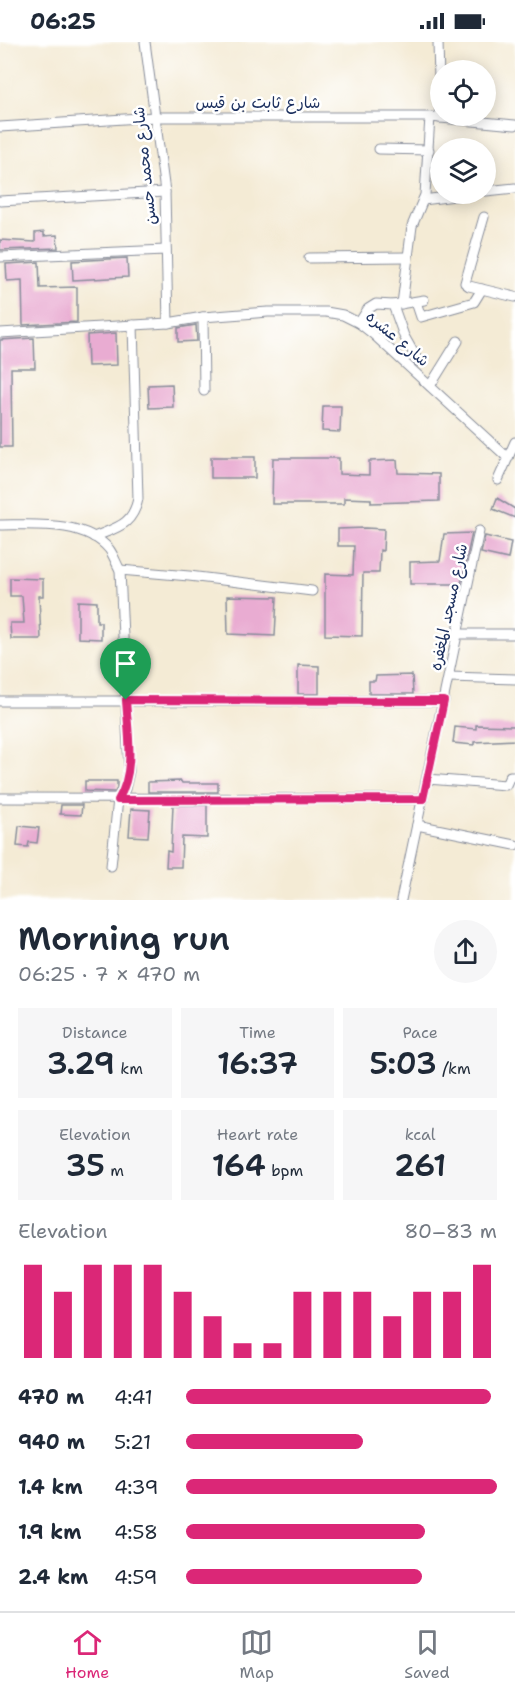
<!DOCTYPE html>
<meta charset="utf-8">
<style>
body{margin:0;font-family:"Shantell Sans","Playpen Sans Arabic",sans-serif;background:#f6f6f7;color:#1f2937;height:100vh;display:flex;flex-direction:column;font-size:22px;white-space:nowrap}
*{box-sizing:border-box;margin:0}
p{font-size:20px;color:#747a83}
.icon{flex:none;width:33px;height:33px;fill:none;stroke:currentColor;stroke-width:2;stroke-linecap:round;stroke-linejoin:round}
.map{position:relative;height:858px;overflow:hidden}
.details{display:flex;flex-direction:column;background:#fff;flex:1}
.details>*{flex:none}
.tools{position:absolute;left:430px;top:18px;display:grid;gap:12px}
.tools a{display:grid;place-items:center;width:66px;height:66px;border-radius:50%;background:#fff;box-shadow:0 3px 15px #0003;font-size:30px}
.pin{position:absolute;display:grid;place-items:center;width:51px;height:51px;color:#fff;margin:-62px -26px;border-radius:50% 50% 50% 0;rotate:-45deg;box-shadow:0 0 6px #0007}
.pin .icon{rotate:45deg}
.round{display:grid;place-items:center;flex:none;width:63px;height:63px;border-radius:32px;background:#f6f6f7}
.overview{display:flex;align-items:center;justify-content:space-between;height:102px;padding:0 18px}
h1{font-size:33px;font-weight:600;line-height:45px}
.stats{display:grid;grid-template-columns:repeat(3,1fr);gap:9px;height:102px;padding:6px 18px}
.stats div{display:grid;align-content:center;border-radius:0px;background:#f6f6f7;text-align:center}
.stats b{font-size:30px;font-weight:600}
.stats small{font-size:16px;font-weight:400}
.stats p{font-size:16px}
.chart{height:168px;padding:12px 18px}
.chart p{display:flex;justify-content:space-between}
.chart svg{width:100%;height:108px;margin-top:6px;stroke:#db2777;stroke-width:6}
ul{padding:0 18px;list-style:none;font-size:20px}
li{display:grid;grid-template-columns:96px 72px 1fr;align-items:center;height:45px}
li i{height:15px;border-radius:8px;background:#db2777}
.status{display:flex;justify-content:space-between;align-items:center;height:42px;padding:0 30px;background:#fff;direction:ltr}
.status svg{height:16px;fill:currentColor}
.dock{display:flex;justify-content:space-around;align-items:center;height:84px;border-top:2px solid #e0e1e3;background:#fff;font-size:16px;color:#747a83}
.dock a{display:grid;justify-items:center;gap:3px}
.dock .current{color:#db2777}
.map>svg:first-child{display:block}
.building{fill:#e9acd2}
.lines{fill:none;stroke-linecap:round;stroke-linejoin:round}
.street-casing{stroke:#888d9a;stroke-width:11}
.street{stroke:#fff;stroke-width:9}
.route-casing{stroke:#fff;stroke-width:12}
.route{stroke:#db2777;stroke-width:8}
.labels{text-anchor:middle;stroke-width:5;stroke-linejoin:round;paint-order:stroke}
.street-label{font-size:16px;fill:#1b2f5e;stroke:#fff}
</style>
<div class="status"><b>06:25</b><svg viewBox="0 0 49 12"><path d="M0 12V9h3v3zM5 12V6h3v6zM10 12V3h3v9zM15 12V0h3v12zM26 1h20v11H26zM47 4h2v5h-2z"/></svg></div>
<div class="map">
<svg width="515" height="858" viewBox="0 0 515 858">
<rect width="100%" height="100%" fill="#fff"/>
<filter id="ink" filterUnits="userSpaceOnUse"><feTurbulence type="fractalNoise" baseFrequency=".0167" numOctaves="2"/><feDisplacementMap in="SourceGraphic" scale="12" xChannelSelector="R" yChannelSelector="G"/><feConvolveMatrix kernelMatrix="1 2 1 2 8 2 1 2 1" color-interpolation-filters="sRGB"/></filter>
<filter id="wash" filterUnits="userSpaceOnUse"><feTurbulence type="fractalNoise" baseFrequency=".008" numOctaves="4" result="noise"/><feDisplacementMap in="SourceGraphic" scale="24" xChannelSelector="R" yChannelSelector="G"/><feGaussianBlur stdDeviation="1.35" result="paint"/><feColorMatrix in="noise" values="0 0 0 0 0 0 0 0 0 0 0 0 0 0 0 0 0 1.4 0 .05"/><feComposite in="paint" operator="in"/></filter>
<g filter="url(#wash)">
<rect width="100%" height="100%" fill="#f4ebd5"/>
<g id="blocks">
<g class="building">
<polygon points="44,190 44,194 57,193 58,206 0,208 0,198 35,200 35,191"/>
<polygon points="127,216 128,235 73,238 72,219"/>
<polygon points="39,220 40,246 77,245 77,280 23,283 22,238 7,239 6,222"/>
<polygon points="196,283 197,299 178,300 178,286"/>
<polygon points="116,291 117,323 88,324 87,293"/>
<polygon points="34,296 35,326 11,326 12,405 0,405 0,298"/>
<polygon points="172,342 173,365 149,366 148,343"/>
<polygon points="323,364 341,364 340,390 322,389"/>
<rect x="211" y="415" width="44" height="21"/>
<polygon points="273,416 339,416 339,432 369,433 369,419 397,418 398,431 439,432 439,459 371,461 371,457 344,456 344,462 272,462"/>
<polygon points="497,456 515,467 515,476 493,467"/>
<polygon points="365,486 384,487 383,509 380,508 379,531 363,531 362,594 325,593 325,532 353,533 354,504 338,504 338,487"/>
<polygon points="472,491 461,542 410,542 410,520 440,519 444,492"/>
<polygon points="485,494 511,500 508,517 481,511"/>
<polygon points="10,536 43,537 43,554 39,554 41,597 11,597 10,581 24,581 22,554 10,554"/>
<polygon points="227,554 277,555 275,594 228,592"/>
<polygon points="78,559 97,560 97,580 101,580 101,597 78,596"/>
<polygon points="298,623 319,624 319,652 298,652"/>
<polygon points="412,633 413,652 369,652 369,639 375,639 376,634"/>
<polygon points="476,683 515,684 515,698 474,700 474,703 453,701 455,685 476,687"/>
<polygon points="85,739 117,739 117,746 115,750 85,749"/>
<polygon points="181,739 182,741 218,741 218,750 148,750 148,740"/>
<polygon points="61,763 82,763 81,773 60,772"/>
<polygon points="173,763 207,763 207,796 182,795 181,825 166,825 167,809 171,810"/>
<polygon points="131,767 150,768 148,795 129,794"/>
<polygon points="19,784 39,786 37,801 29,800 28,805 17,804"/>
</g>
</g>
</g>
<g filter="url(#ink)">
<use href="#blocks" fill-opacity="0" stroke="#888d9a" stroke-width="1.5"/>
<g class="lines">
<g class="street-casing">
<g id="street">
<polyline points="145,0 165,150 168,281"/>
<polyline points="438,0 440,76"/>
<polyline points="0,85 155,75 430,75 515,83"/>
<polyline points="379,107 429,108"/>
<polyline points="486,149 515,146"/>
<polyline points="423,158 471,152"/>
<polyline points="0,159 165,150"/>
<polyline points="484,175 465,241 469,244 515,255"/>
<polyline points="0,215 166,208"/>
<polyline points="309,216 407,215"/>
<polyline points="416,260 421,275 474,260 482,247"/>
<polyline points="402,262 412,184 425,153 430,75"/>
<polyline points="393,263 404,294 418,319"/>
<polyline points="203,275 204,349"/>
<polyline points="359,281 368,267 376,262 393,263 424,258"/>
<polyline points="0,291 168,281 203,275 268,270 326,270 343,273 359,281 373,292 508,416"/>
<polyline points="430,344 458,299"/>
<polyline points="498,438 515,400"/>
<path d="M0,483C34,483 84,478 109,507C113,512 116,521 120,528L129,729L125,747L118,757L111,824"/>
<path d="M94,495C117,485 132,484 138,457L133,283"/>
<polyline points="120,528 189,534 312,549"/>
<polyline points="458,592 515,592"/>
<polyline points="449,635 515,637"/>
<polyline points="0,659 444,659"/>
<polyline points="427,737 506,743 510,734 515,734"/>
<polyline points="0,756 423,757"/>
<polyline points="417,783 515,803"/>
<polyline points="401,858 479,489"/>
</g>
</g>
<use href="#street" class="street"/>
</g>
</g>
<g class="lines" filter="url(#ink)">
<g class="route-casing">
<path id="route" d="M126,658L444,659L423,757L118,758C136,729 128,691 126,658Z"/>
</g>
<use href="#route" class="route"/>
</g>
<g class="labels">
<g class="street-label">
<text x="258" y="66">شارع ثابت بن قيس</text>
<text transform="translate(144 124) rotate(-96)" y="6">شارع محمد حسن</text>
<text transform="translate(398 296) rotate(40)" y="6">شارع عشره</text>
<text transform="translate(448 565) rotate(-78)" y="6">شارع مسجد المغفره</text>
</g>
</g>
</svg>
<div class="tools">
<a><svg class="icon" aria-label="locate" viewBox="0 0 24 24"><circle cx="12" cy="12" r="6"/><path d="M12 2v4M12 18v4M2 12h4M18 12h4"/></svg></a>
<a><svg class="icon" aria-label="layers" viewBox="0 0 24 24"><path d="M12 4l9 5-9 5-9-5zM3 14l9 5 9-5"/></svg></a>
</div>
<div class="pin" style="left:126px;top:658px;background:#1e9e55"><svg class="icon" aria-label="arrive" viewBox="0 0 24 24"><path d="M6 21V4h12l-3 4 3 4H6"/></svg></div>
</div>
<section class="details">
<div class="overview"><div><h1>Morning run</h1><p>06:25 · 7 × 470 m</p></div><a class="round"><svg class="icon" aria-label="share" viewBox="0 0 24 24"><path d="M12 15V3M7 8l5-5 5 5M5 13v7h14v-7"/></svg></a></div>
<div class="stats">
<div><p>Distance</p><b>3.29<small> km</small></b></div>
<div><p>Time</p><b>16:37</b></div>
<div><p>Pace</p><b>5:03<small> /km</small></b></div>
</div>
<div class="stats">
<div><p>Elevation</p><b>35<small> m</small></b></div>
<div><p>Heart rate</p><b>164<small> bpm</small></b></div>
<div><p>kcal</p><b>261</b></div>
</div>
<div class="chart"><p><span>Elevation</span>80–83 m</p>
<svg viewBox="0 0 160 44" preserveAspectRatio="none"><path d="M5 44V6M15 44V17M25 44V6M35 44V6M45 44V6M55 44V17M65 44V27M75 44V38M85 44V38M95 44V17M105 44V17M115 44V17M125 44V27M135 44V17M145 44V17M155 44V6"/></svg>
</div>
<ul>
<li><b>470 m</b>4:41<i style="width:98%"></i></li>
<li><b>940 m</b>5:21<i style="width:57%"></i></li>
<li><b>1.4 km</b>4:39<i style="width:100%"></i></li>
<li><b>1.9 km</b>4:58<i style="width:77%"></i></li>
<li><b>2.4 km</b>4:59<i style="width:76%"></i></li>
</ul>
</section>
<nav class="dock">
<a class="current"><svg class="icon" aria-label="home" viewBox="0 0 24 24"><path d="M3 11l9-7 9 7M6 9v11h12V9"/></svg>Home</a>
<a><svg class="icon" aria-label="map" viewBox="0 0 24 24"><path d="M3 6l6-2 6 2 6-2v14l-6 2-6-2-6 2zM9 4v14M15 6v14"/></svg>Map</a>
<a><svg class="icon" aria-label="saved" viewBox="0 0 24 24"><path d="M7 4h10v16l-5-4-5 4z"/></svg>Saved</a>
</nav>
